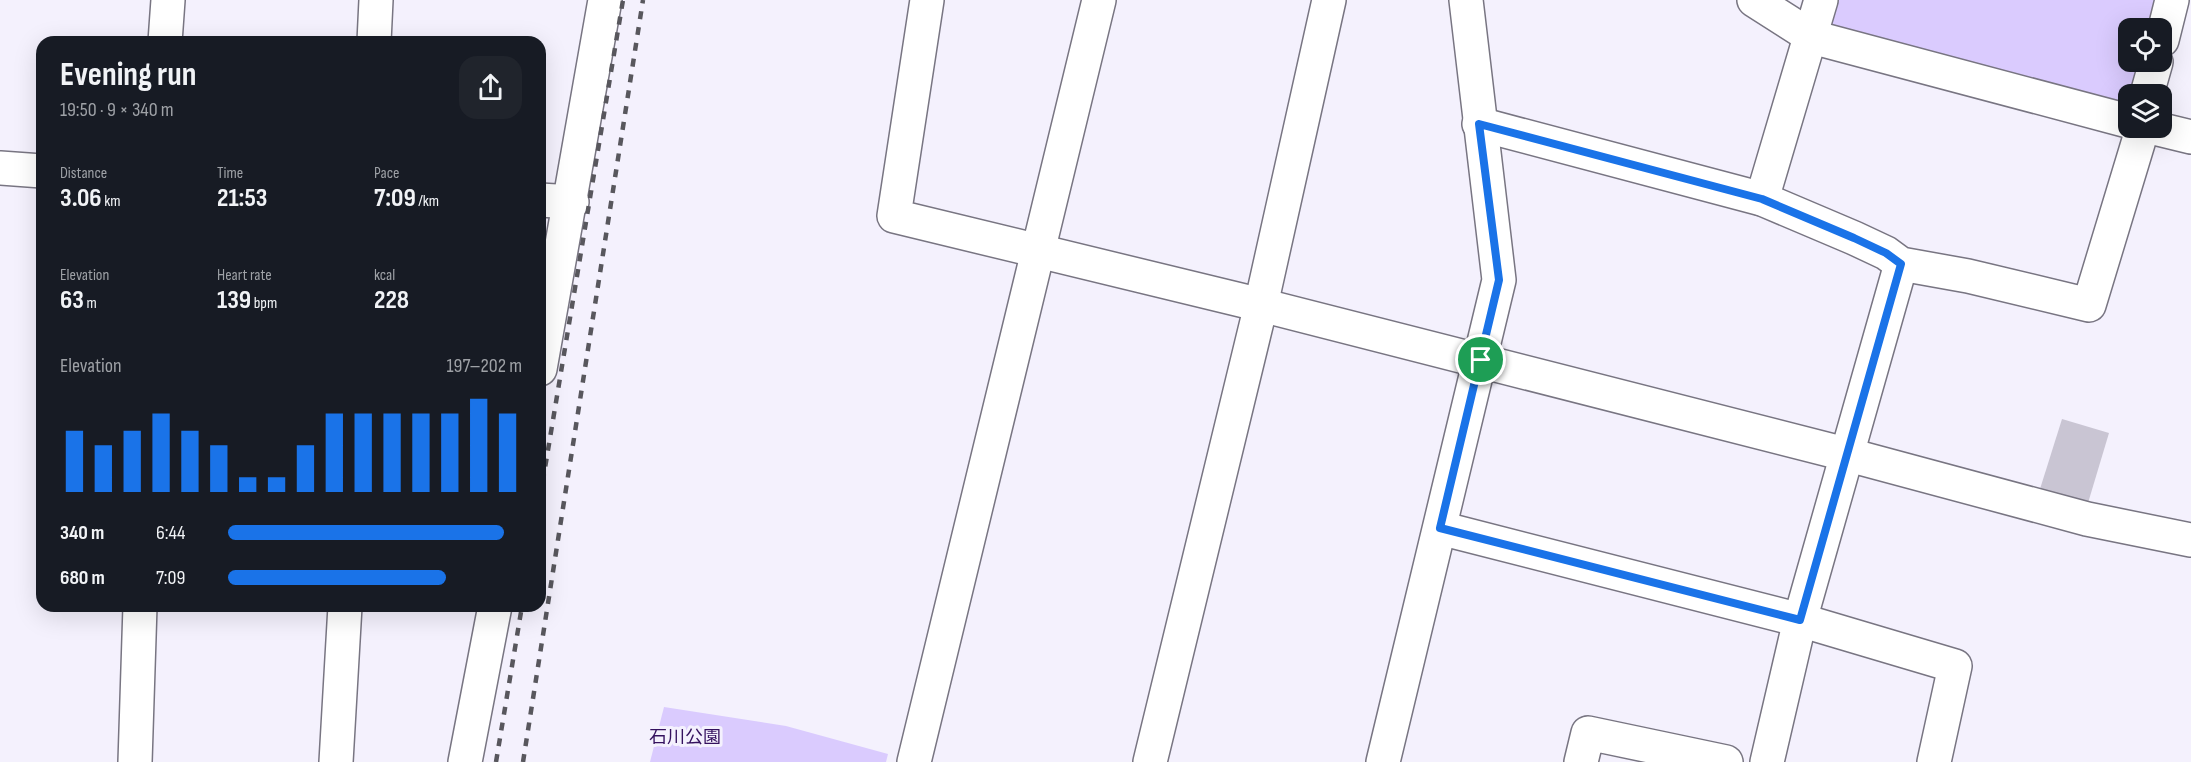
<!DOCTYPE html>
<meta charset="utf-8">
<style>
body{margin:0;font-family:"Sofia Sans Condensed","Noto Sans JP",sans-serif;background:#20242c;color:#f1f3f6;height:100vh;display:flex;flex-direction:column;font-size:22px;white-space:nowrap}
*{box-sizing:border-box;margin:0}
p{font-size:20px;color:#9ea1a6}
.icon{flex:none;width:33px;height:33px;fill:none;stroke:currentColor;stroke-width:2;stroke-linecap:round;stroke-linejoin:round}
.map{position:relative;flex:1;overflow:hidden}
.details{position:absolute;left:36px;top:36px;width:510px;height:576px;display:flex;flex-direction:column;background:#171b24;border-radius:18px;box-shadow:0 6px 24px #0002}
.details>*{flex:none}
.tools{position:absolute;left:2118px;top:18px;display:grid;gap:12px}
.tools a{display:grid;place-items:center;width:54px;height:54px;border-radius:12px;background:#171b24;box-shadow:0 6px 24px #0002;font-size:30px}
.pin{position:absolute;display:grid;place-items:center;width:51px;height:51px;color:#fff;margin:-26px;border:3px solid #fff;border-radius:50%;box-shadow:0 2px 6px #0007}
.round{display:grid;place-items:center;flex:none;width:63px;height:63px;border-radius:18px;background:#20242c}
.summary{display:flex;align-items:center;justify-content:space-between;height:102px;padding:0 24px}
h1{font-size:33px;font-weight:700;line-height:45px}
.stats{display:grid;grid-template-columns:repeat(3,1fr);gap:9px;height:102px;padding:6px 24px}
.stats div{display:grid;align-content:center}
.stats b{font-size:26px;font-weight:700}
.stats small{font-size:16px;font-weight:400}
.stats p{font-size:16px}
.chart{height:168px;padding:12px 24px}
.chart p{display:flex;justify-content:space-between}
.chart svg{width:100%;height:108px;margin-top:6px;stroke:#1a73e8;stroke-width:6}
ul{padding:0 24px;list-style:none;font-size:20px}
li{display:grid;grid-template-columns:96px 72px 1fr;align-items:center;height:45px}
li i{height:15px;border-radius:8px;background:#1a73e8}
.map>svg:first-child{display:block}
.green{fill:#dacbfe}
.building{fill:#c9c5d3}
.lines{fill:none;stroke-linecap:round;stroke-linejoin:round}
.minor-casing{stroke:#787582;stroke-width:36}
.tertiary-casing{stroke:#787582;stroke-width:36}
.minor{stroke:#fff;stroke-width:33}
.tertiary{stroke:#fff;stroke-width:33}
.rail{stroke:#58575d;stroke-width:4.5;stroke-dasharray:8 8;stroke-linecap:butt}
.route-casing{stroke:#fff;stroke-width:12}
.route{stroke:#1a73e8;stroke-width:8}
.labels{text-anchor:middle;stroke-width:6;stroke-linejoin:round;paint-order:stroke}
.park-label{font-size:18px;fill:#34115e;stroke:#f4f1fd}
</style>
<div class="map">
<svg width="2191" height="762" viewBox="0 0 2191 762">
<rect width="100%" height="100%" fill="#f4f1fd"/>
<g class="green">
<polygon points="1834,0 2158,0 2150,28 2128,28 2128,62 2142,62 2133,94 2128,94 2128,105 1827,27"/>
<polygon points="664,707 786,726 888,754 886,762 650,762"/>
</g>
<polygon class="building" points="2062,419 2109,433 2088,503 2040,489"/>
<g class="lines">
<g class="minor-casing">
<g id="minor">
<polyline points="927,0 894,216 1261,305"/>
<polyline points="1754,0 1812,37 2128,121"/>
<polyline points="2162,40 2172,0"/>
<polyline points="165,42 168,0"/>
<polyline points="374,42 376,0"/>
<polyline points="2147,94 2156,62"/>
<polyline points="1479,124 1762,199 1854,238 1886,253 1901,264 1968,276 2089,305 2139,140 2139,128"/>
<polyline points="2154,128 2191,137"/>
<polyline points="0,168 42,171"/>
<polyline points="1762,199 1821,0"/>
<polyline points="540,200 572,202"/>
<polyline points="540,369 605,0"/>
<polyline points="1440,528 1800,620 1955,666 1934,762"/>
<polyline points="135,762 140,606"/>
<polyline points="336,762 345,606"/>
<polyline points="465,762 495,606"/>
<polyline points="914,762 1099,0"/>
<polyline points="1383,762 1499,280 1466,0"/>
<polyline points="1581,762 1588,733 1726,762"/>
<polyline points="1767,762 1800,620 1901,264"/>
</g>
</g>
<g class="tertiary-casing">
<g id="tertiary">
<polyline points="1261,305 1849,455 2087,519 2191,540"/>
<polyline points="1150,762 1261,305 1329,0"/>
</g>
</g>
<use href="#minor" class="minor"/>
<use href="#tertiary" class="tertiary"/>
<g class="rail">
<polyline points="540,498 623,0"/>
<polyline points="496,762 522,606"/>
<polyline points="523,762 643,0"/>
</g>
</g>
<g class="lines">
<g class="route-casing">
<polygon id="route" points="1479,124 1762,199 1854,238 1886,253 1901,264 1800,620 1440,528 1499,280"/>
</g>
<use href="#route" class="route"/>
</g>
<g class="labels">
<g class="park-label">
<text x="685" y="743">石川公園</text>
</g>
</g>
</svg>
<div class="tools">
<a><svg class="icon" aria-label="locate" viewBox="0 0 24 24"><circle cx="12" cy="12" r="6"/><path d="M12 2v4M12 18v4M2 12h4M18 12h4"/></svg></a>
<a><svg class="icon" aria-label="layers" viewBox="0 0 24 24"><path d="M12 4l9 5-9 5-9-5zM3 14l9 5 9-5"/></svg></a>
</div>
<div class="pin" style="left:1481px;top:360px;background:#1e9e55"><svg class="icon" aria-label="arrive" viewBox="0 0 24 24"><path d="M6 21V4h12l-3 4 3 4H6"/></svg></div>
<section class="details">
<div class="summary"><div><h1>Evening run</h1><p>19:50 · 9 × 340 m</p></div><a class="round"><svg class="icon" aria-label="share" viewBox="0 0 24 24"><path d="M12 15V3M7 8l5-5 5 5M5 13v7h14v-7"/></svg></a></div>
<div class="stats">
<div><p>Distance</p><b>3.06<small> km</small></b></div>
<div><p>Time</p><b>21:53</b></div>
<div><p>Pace</p><b>7:09<small> /km</small></b></div>
</div>
<div class="stats">
<div><p>Elevation</p><b>63<small> m</small></b></div>
<div><p>Heart rate</p><b>139<small> bpm</small></b></div>
<div><p>kcal</p><b>228</b></div>
</div>
<div class="chart"><p><span>Elevation</span>197–202 m</p>
<svg viewBox="0 0 160 44" preserveAspectRatio="none"><path d="M5 44V19M15 44V25M25 44V19M35 44V12M45 44V19M55 44V25M65 44V38M75 44V38M85 44V25M95 44V12M105 44V12M115 44V12M125 44V12M135 44V12M145 44V6M155 44V12"/></svg>
</div>
<ul>
<li><b>340 m</b>6:44<i style="width:94%"></i></li>
<li><b>680 m</b>7:09<i style="width:74%"></i></li>
</ul>
</section>
</div>
